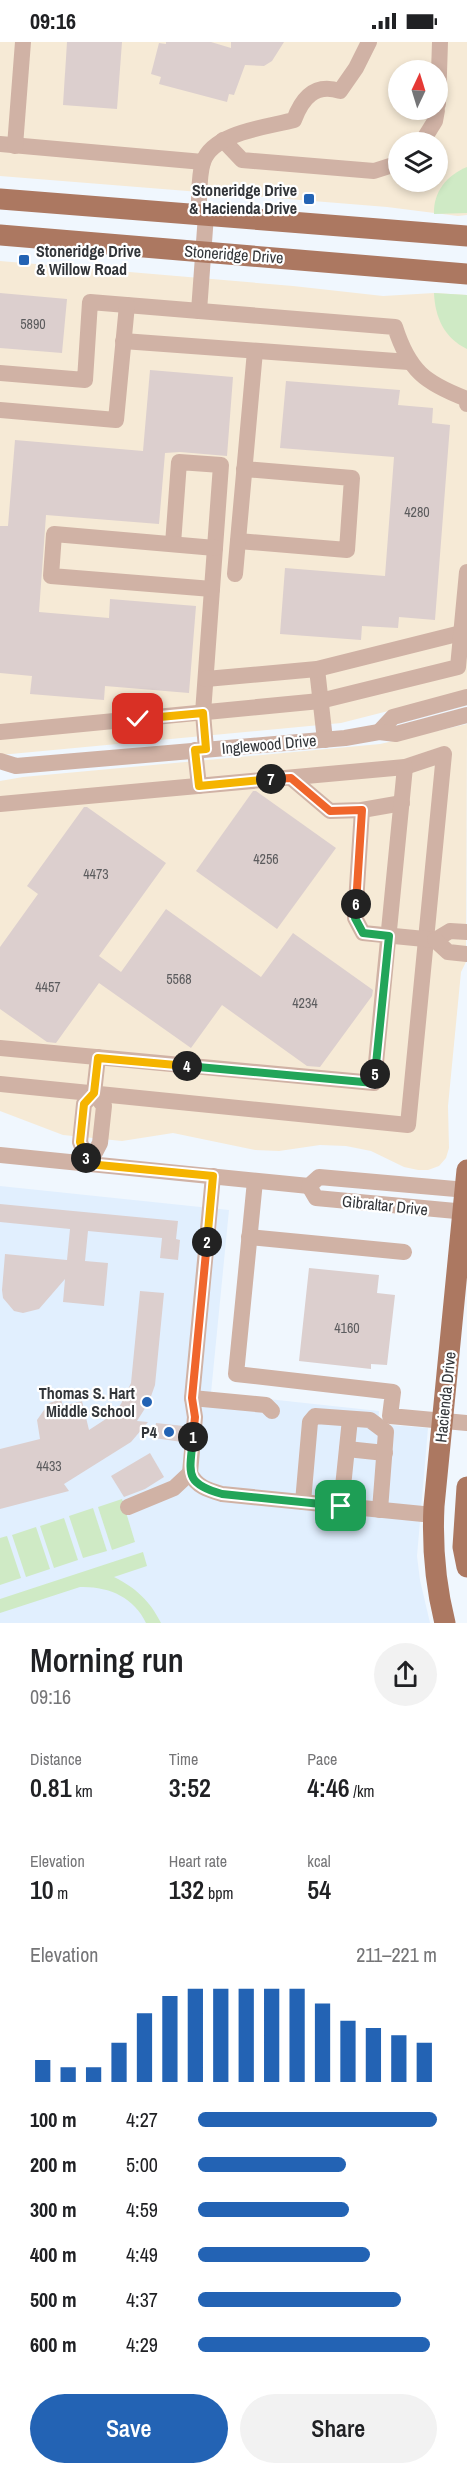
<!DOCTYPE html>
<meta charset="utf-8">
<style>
body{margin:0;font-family:"Archivo Narrow",sans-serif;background:#f2f2f2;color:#202124;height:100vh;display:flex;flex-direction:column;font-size:22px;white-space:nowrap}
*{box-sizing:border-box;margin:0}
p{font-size:20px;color:#757577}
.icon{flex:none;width:33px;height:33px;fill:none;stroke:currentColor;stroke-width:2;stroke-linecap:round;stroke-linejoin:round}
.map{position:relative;height:1581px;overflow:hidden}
.sheet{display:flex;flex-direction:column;background:#fff;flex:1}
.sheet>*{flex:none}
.needle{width:39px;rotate:4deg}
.tools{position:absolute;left:388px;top:18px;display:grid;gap:12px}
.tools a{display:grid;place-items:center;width:60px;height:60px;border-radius:50%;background:#fff;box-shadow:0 3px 9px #0003;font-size:30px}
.pin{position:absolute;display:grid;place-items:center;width:51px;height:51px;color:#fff;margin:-26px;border-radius:12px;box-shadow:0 3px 9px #0006}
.km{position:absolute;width:30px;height:30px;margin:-15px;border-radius:50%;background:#222;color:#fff;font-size:16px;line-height:30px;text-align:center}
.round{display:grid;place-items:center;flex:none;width:63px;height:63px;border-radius:32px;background:#f2f2f2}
.summary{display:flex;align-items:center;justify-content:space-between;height:102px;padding:0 30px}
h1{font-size:33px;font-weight:600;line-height:45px}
.metrics{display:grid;grid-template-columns:repeat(3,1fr);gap:9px;height:102px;padding:6px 30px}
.metrics div{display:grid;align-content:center}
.metrics b{font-size:26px;font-weight:600}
.metrics small{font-size:16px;font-weight:400}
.metrics p{font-size:16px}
.chart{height:168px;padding:12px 30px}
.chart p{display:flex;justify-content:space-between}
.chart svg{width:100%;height:108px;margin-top:6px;stroke:#2363b4;stroke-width:6}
.primary-button{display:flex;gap:12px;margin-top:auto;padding:12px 30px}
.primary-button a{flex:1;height:69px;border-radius:36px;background:#2363b4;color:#fff;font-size:24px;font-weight:600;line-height:69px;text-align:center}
.primary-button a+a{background:#f2f2f2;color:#202124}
ul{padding:0 30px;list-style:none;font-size:20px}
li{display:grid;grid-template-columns:96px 72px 1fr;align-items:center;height:45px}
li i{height:15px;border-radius:8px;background:#2363b4}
.status{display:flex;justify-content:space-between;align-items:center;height:42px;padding:0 30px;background:#fff;direction:ltr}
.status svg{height:16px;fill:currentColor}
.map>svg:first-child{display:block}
.commercial{fill:#f6ead6;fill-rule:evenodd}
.built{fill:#e1effe}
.green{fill:#cfeac5}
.building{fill:#dccfce}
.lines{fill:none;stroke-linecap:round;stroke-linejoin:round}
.minor{stroke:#d0b2a5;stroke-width:16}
.major{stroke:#ac7861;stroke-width:21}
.split-1-casing{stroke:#fff;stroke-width:12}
.split-2-casing{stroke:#fff;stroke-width:12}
.split-3-casing{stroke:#fff;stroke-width:12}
.split-4-casing{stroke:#fff;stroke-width:12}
.split-5-casing{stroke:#fff;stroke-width:12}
.split-6-casing{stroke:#fff;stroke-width:12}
.split-7-casing{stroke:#fff;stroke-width:12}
.split-8-casing{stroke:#fff;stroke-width:12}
.split-1{stroke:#22a559;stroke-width:8}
.split-2{stroke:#f0652b;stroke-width:8}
.split-3{stroke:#f5b400;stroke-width:8}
.split-4{stroke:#f5b400;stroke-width:8}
.split-5{stroke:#22a559;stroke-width:8}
.split-6{stroke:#22a559;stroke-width:8}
.split-7{stroke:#f0652b;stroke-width:8}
.split-8{stroke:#f5b400;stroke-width:8}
.poi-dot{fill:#2363b4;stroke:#fff;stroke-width:2}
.labels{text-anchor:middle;stroke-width:4.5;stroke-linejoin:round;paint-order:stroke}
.number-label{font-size:14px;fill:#5c5c5e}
.poi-label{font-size:16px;font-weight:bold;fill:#323539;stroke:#fff;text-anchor:end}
.street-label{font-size:16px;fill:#323539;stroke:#fff}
</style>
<div class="status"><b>09:16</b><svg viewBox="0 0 49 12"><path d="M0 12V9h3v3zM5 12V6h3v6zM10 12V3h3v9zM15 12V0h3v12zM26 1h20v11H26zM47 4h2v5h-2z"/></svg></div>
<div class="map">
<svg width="467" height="1581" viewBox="0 0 467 1581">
<rect width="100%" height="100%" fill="#f0f7fe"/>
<g class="commercial">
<path d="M0,0H467V173L458,174L387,165L0,134ZM399,28H438V68H399ZM399,100H438V140H399Z"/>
<polygon points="0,219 293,244 383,254 434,251 467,253 467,649 341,681 0,713"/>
<polygon points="467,682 466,920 461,930 448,1064 449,1106 446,1116 439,1124 428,1128 418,1128 404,1125 371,1109 346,1104 320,1103 279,1109 255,1108 173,1091 122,1099 63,1093 0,1069 0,739 23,735 380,702"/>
</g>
<polygon class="built" points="0,1144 229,1168 211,1351 379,1369 378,1382 428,1386 417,1514 420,1538 430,1581 0,1581"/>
<g class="green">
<path d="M467,125V171L434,172C433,150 447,133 467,125Z"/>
<path d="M434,251L467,253V307C444,296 435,275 434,251Z"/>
<polygon points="122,1457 135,1500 112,1508 98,1465"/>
<polygon points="93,1466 107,1509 83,1516 69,1474"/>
<polygon points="64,1476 78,1518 54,1526 40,1484"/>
<polygon points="36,1485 50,1527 26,1535 12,1493"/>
<polygon points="7,1494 21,1536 0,1543 0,1496"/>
<path d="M143,1510L147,1524L114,1535C136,1546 150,1559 161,1581H146C134,1555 108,1544 80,1545L0,1571V1557Z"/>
</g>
<g class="building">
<polygon points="67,0 122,0 117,67 63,63"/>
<polygon points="166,0 211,0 231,6 231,0 284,0 272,19 264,24 245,23 234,53 229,52 227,60 159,42 161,35 151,32 159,1 166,2"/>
<polygon points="0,251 67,257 62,311 0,306"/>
<polygon points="150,328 233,335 227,414 180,410 165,411 159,482 46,473 39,570 109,576 110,557 196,564 189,651 105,644 104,658 30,652 32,634 0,631 0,484 8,484 15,398 143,409"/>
<polygon points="286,339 400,348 398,363 433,366 432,381 450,383 435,578 399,575 398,586 362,584 361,598 280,592 285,526 385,534 394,415 280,406"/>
<polygon points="253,749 256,749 336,806 277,887 196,829"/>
<polygon points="84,765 87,765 166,821 99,914 121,930 166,867 261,935 293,891 373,948 372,954 320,1025 307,1024 222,963 191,1006 99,941 56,1001 47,1000 0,967 0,905 38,852 27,844"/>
<polygon points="0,1162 178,1179 176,1197 180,1198 178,1218 160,1216 162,1196 88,1189 85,1219 108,1221 104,1264 63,1260 65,1237 39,1267 23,1271 14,1269 3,1256 2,1248 5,1212 67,1218 70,1187 0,1180"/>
<polygon points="309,1226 379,1233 377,1251 395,1253 387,1323 371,1322 371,1327 299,1319"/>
<polygon points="140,1249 164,1251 155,1343 149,1360 137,1379 148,1380 131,1400 64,1442 69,1449 0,1467 0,1407 40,1397 37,1378 49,1361 61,1357 63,1364 82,1359 89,1388 112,1373 121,1362 131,1341"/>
<polygon points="156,1381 184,1384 182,1400 154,1396"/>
<polygon points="150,1411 164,1435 145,1447 124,1455 111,1434"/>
</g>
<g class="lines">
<g class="minor">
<polyline points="438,62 440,0"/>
<polyline points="223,98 242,118 374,129 399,121"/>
<polyline points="422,100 435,79 437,68"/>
<polyline points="0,102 203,120"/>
<polyline points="15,104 23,0"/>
<path d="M198,173C200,156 198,136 203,120C213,90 268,85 294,78C302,56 315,41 340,49L356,26L369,0"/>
<polyline points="199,269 206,173"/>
<polyline points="123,299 409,320"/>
<path d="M0,331L85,338L90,260L395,285C409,329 425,341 467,357V362"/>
<polyline points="0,368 116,378 127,263"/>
<polyline points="238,499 347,508 352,436 244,427"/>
<polyline points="173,502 179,420 221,423 203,671 206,707"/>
<polyline points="235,532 255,309"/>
<polyline points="212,547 51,534 54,492 215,506"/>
<polyline points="317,627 325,698"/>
<polyline points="206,637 317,627 461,591"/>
<polyline points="0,690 320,659 458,625 467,530"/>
<polyline points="379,690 393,675 467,655"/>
<polyline points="195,708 199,744"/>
<polyline points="0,719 16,724 345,696 379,690 396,692 467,673"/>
<polyline points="291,736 330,769 362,768 402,761"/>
<polyline points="0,762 405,725 444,712 408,1083 0,1042"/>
<polyline points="362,768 355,876 363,891 435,898 450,889 467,890"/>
<polyline points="435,898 448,910 467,912"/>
<polyline points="0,1006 374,1041 405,725"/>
<polyline points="0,1113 309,1144 319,1135 467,1148"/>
<polyline points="89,1122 80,1100 84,1062 94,1051 98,1015"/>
<polyline points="89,1122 100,1101 104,1064 94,1051"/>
<path d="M213,1134L192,1356L195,1375L190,1431C197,1445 208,1448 222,1452L433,1473"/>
<polyline points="255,1139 236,1332 393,1350 390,1374 467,1381"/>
<polyline points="309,1144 316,1156 467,1170"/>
<polyline points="249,1195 404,1210"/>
<polyline points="192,1356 266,1363 272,1369"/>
<polyline points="347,1407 385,1411"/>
<polyline points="303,1460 310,1380 315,1374 370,1378 386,1390 380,1468"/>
<polyline points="341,1464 350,1377"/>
<polyline points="128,1465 174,1446 190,1431"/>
</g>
<g class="major">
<polyline points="0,157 467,194"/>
<polyline points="0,193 467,232"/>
<polyline points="467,1445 463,1505 467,1525"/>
<path d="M445,1581C435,1541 432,1504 434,1464L467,1128"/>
</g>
</g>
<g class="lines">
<g class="split-1-casing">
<path id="split-1" d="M193,1395C190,1431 183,1441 222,1452L341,1464"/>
</g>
<g class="split-2-casing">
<polyline id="split-2" points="193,1395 195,1375 192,1356 207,1200"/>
</g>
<g class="split-3-casing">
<polyline id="split-3" points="86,1116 88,1122 213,1134 207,1200"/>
</g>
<g class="split-4-casing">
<polyline id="split-4" points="86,1116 80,1100 84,1062 94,1051 98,1016 187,1024"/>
</g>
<g class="split-5-casing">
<polyline id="split-5" points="187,1024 374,1041 375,1032"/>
</g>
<g class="split-6-casing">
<polyline id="split-6" points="356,862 355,876 363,891 389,894 375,1032"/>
</g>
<g class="split-7-casing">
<polyline id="split-7" points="271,737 291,736 330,769 362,768 356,862"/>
</g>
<g class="split-8-casing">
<polyline id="split-8" points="138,677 203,671 206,707 195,708 199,744 271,737"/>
</g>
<use href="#split-1" class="split-1"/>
<use href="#split-2" class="split-2"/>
<use href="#split-3" class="split-3"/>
<use href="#split-4" class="split-4"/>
<use href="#split-5" class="split-5"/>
<use href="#split-6" class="split-6"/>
<use href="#split-7" class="split-7"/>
<use href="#split-8" class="split-8"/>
</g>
<g class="poi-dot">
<rect x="303" y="151" width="12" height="12" rx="3"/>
<rect x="18" y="212" width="12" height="12" rx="3"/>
<circle cx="147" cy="1360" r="6"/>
<circle cx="169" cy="1390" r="6"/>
</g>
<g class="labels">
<g class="number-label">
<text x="33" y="287">5890</text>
<text x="417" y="475">4280</text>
<text x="266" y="822">4256</text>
<text x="96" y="837">4473</text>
<text x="179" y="942">5568</text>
<text x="48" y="950">4457</text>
<text x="305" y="966">4234</text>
<text x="347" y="1291">4160</text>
<text x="49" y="1429">4433</text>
</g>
<g class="poi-label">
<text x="297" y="154">Stoneridge Drive<tspan x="297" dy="18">&amp; Hacienda Drive</tspan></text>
<text x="36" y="215" text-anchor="start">Stoneridge Drive<tspan x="36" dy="18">&amp; Willow Road</tspan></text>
<text x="135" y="1357">Thomas S. Hart<tspan x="135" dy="18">Middle School</tspan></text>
<text x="157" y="1396">P4</text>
</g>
<g class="street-label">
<text transform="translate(234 212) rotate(4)" y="6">Stoneridge Drive</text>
<text transform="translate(269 702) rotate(-5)" y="6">Inglewood Drive</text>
<text transform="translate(385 1163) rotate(6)" y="6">Gibraltar Drive</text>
<text transform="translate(445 1355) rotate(-84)" y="6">Hacienda Drive</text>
</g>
</g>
</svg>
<div class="tools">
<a><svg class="needle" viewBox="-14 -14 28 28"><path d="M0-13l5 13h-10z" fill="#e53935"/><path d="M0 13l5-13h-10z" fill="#757577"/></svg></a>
<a><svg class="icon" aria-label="layers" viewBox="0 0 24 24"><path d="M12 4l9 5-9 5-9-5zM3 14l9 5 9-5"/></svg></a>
</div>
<div class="pin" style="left:341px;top:1464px;background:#1e9e55"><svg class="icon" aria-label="arrive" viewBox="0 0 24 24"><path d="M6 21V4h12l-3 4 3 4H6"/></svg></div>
<div class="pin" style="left:138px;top:677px;background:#d93025"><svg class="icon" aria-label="check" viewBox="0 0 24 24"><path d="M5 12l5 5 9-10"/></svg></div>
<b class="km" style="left:193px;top:1395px">1</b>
<b class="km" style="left:207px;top:1200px">2</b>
<b class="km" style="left:86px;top:1116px">3</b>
<b class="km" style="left:187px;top:1024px">4</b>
<b class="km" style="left:375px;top:1032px">5</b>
<b class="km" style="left:356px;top:862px">6</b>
<b class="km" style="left:271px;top:737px">7</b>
</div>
<section class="sheet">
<div class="summary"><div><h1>Morning run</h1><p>09:16</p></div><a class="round"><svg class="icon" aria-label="share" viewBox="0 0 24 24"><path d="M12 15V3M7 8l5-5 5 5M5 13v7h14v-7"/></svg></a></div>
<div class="metrics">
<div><p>Distance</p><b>0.81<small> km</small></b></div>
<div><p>Time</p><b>3:52</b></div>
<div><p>Pace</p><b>4:46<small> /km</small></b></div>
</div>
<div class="metrics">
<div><p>Elevation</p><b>10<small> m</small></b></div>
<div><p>Heart rate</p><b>132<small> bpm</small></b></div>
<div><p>kcal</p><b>54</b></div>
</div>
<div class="chart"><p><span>Elevation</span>211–221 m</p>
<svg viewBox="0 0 160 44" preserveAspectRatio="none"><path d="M5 44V35M15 44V38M25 44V38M35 44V28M45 44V16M55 44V9M65 44V6M75 44V6M85 44V6M95 44V6M105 44V6M115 44V12M125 44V19M135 44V22M145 44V25M155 44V28"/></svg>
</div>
<ul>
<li><b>100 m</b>4:27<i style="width:100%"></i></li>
<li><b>200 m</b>5:00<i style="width:62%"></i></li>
<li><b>300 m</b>4:59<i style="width:63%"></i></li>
<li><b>400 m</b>4:49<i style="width:72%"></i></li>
<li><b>500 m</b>4:37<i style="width:85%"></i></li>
<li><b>600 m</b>4:29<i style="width:97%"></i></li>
</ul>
<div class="primary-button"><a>Save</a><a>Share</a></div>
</section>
